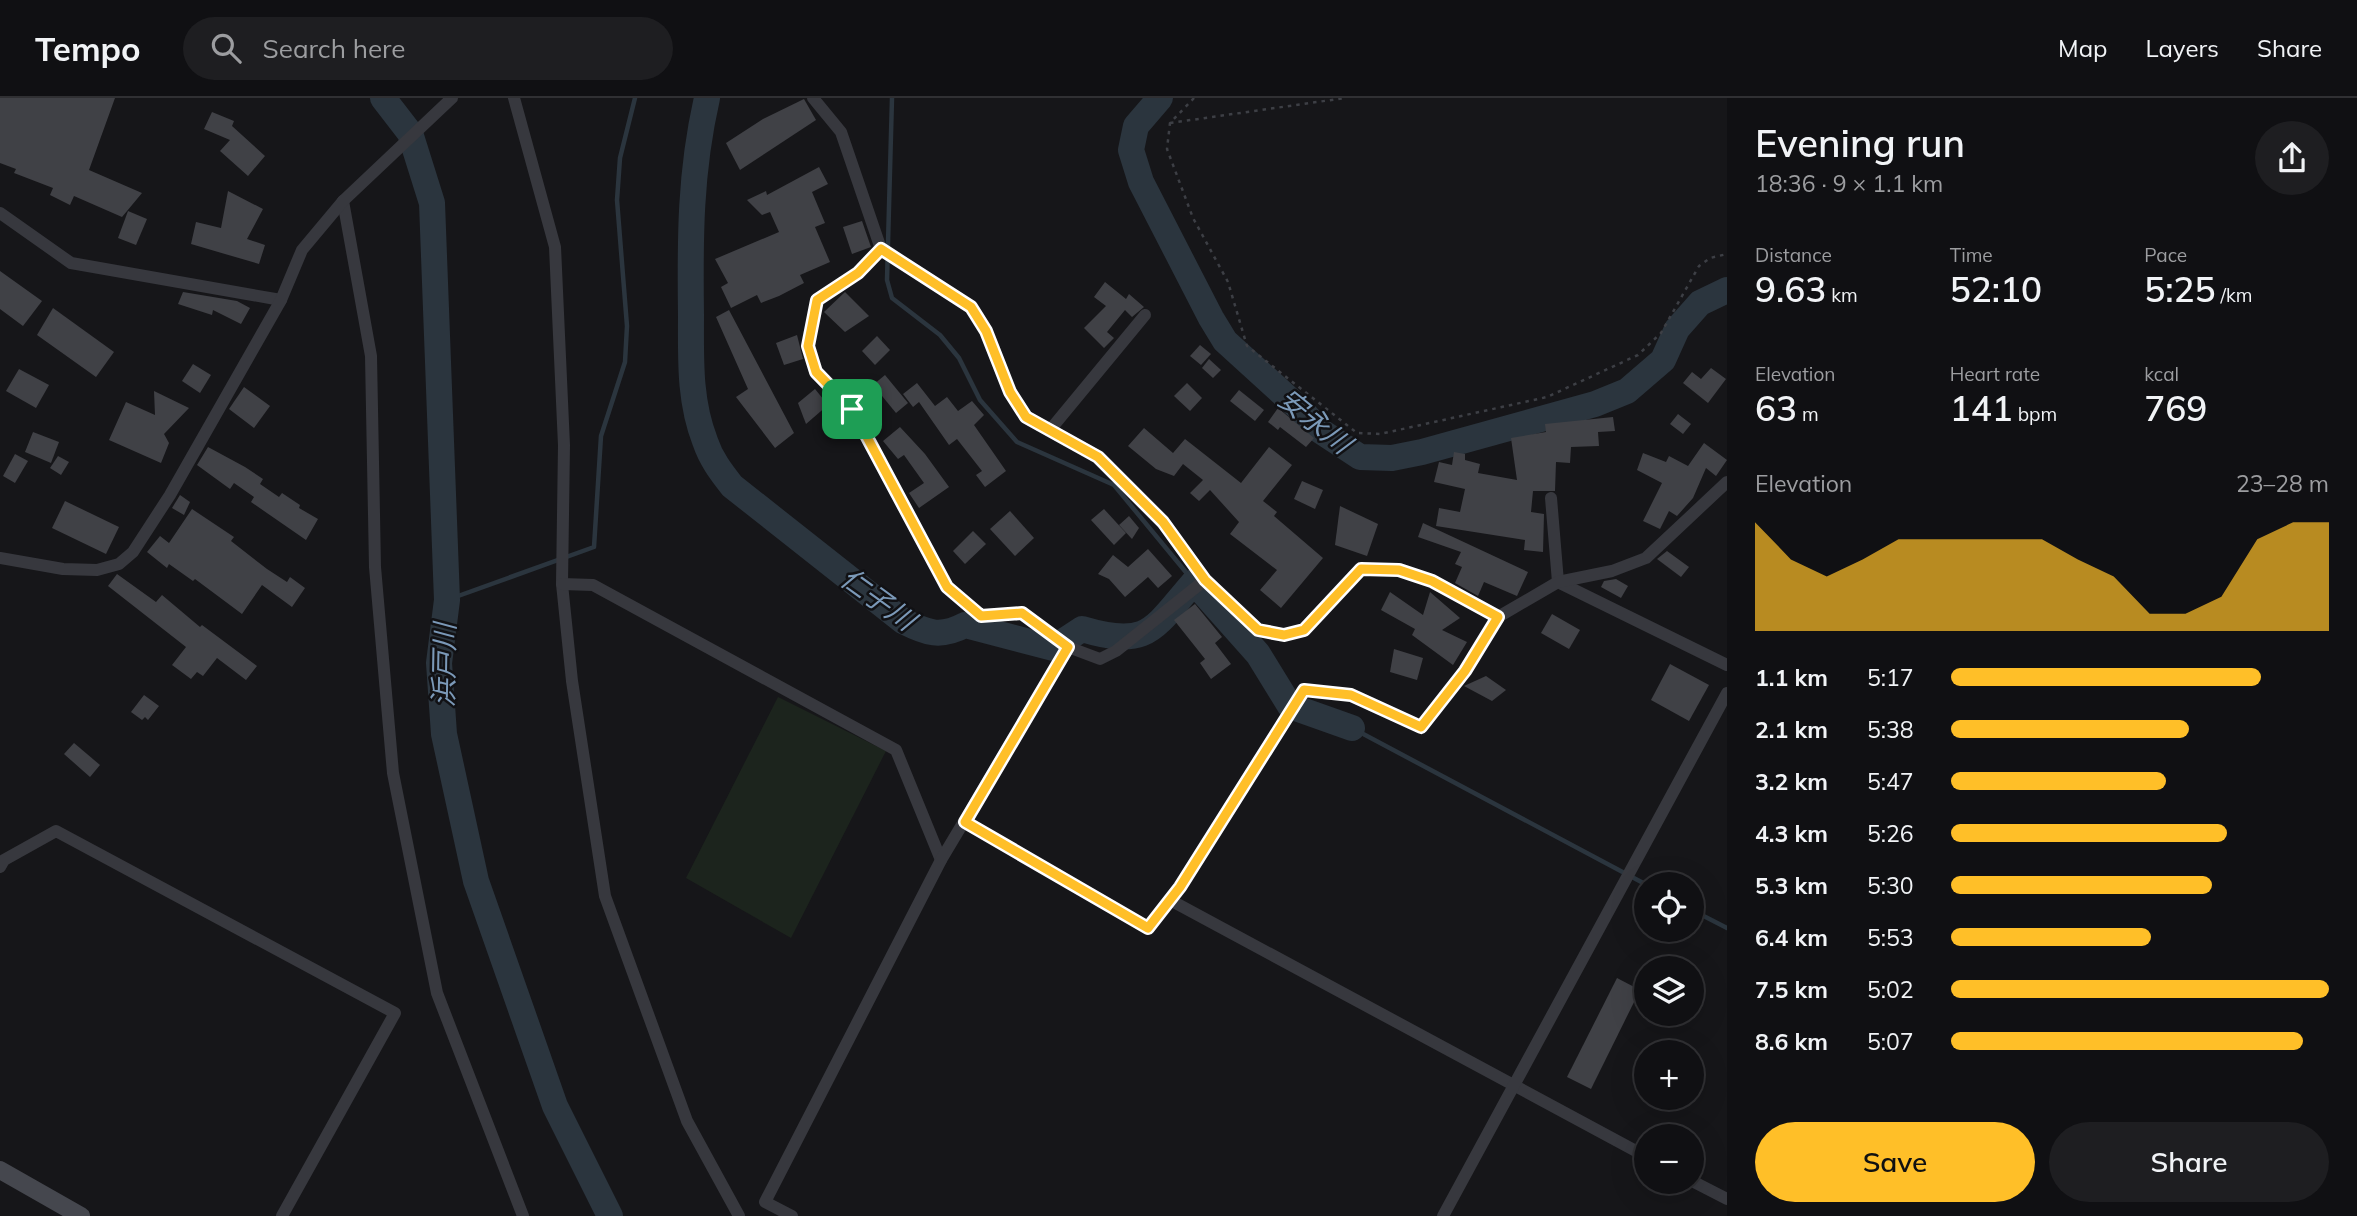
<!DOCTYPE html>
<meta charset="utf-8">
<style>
body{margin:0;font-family:Mulish,"Noto Sans JP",sans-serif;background:#1e1e21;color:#f1f3f6;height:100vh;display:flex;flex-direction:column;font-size:26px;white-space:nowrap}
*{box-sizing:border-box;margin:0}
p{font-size:23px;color:#9c9da0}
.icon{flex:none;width:38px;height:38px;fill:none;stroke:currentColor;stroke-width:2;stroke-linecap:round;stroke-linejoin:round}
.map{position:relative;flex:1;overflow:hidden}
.side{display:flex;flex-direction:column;background:#101013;width:630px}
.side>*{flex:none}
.fabs{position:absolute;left:1634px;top:774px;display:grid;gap:14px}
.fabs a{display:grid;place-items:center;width:70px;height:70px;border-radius:50%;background:#101013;box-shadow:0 7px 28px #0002,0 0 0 2px #303033;font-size:35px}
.pin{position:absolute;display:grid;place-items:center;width:60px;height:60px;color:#fff;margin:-30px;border-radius:14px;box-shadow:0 4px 10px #0006}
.round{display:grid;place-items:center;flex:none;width:74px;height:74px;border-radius:37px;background:#1e1e21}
.headline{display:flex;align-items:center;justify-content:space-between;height:119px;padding:0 28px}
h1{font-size:38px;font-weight:600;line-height:52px}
.stats{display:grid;grid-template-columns:repeat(3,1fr);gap:10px;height:119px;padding:7px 28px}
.stats div{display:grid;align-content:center}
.stats b{font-size:35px;font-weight:600}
.stats small{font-size:19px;font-weight:400}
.stats p{font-size:19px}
.chart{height:196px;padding:14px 28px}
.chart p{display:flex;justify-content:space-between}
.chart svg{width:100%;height:126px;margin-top:7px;fill:#ffbf28;opacity:.7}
.primary-button{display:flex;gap:14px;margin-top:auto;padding:14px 28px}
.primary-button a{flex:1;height:80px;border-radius:42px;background:#ffbf28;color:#111;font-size:28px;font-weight:600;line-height:80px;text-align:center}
.primary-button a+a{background:#1e1e21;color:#f1f3f6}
ul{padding:0 28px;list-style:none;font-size:23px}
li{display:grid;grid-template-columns:112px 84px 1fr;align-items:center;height:52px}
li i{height:18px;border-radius:9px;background:#ffbf28}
header{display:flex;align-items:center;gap:42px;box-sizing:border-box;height:98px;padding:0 35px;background:#101013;border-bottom:2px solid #303033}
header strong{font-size:33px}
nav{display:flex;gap:38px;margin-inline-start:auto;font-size:24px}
.search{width:490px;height:63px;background:#1e1e21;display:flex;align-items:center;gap:18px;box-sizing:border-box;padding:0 24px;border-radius:38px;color:#9c9da0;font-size:26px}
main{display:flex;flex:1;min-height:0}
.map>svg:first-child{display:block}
.green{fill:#1c241d}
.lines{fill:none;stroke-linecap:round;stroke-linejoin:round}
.stream{stroke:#2b353e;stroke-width:4.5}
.river{stroke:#2b353e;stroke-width:26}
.building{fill:#404146}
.path{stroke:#3d3f45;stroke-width:2.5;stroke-dasharray:3.5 5;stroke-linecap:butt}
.street{stroke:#37383e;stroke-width:12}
.secondary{stroke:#45474e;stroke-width:18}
.route-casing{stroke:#fff;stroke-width:14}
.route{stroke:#ffbf28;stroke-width:9}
.labels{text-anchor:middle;stroke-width:5;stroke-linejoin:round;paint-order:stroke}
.water-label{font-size:28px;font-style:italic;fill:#7b99b8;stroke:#111114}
</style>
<header>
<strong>Tempo</strong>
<div class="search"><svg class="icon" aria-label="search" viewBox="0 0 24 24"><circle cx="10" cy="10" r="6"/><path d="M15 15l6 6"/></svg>Search here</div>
<nav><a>Map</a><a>Layers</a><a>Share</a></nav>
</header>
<main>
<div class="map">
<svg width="1727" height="1118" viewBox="0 0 1727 1118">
<rect width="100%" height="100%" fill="#161619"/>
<polygon class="green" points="778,599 886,653 791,840 686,780"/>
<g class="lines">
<g class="stream">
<polyline points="892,0 887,182 892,200 940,237 959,260 980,302 1017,344 1114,387 1194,484"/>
<polyline points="447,502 594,449 601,338 625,264 627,228 617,102 620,60 635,0"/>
<polyline points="1352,630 1647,787"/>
<polyline points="1692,812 1727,830"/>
</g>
<g class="river">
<polyline points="383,0 410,35 432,105 447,502 439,565 444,636 476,783 555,1008 610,1118"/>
<path d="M707,0C690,74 690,141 691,217C691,260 689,302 705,343C711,361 721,374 732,388L903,523C927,535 940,540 965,527L1053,550L1082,531C1149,551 1153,531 1194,484L1258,556L1290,608L1352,630"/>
<polyline points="1160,0 1136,28 1131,52 1141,84 1211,220 1225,243 1302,313 1319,332 1360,359 1392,360 1422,354 1595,306 1627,293 1663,262 1677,231 1700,205 1727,192"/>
</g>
</g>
<g class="building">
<polygon points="0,0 115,0 89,72 142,95 122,119 74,98 70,107 50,97 53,90 14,75 16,71 0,65"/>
<polygon points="804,1 816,22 740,72 726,45 763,21"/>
<polygon points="212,14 234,23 232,28 265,58 248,78 220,53 230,42 204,31"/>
<polygon points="819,69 828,86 812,94 825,125 815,129 830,164 800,177 804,185 779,198 761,205 757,197 731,210 721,189 728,185 715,161 779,134 770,114 762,117 747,102 766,93 767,97"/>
<polygon points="228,93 263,111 247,141 265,147 259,166 191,146 196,124 221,130"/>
<polygon points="128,113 147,121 136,147 118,140"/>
<polygon points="862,123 871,149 852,156 843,129"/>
<polygon points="0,173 42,203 23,228 0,211"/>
<polygon points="1105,184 1126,201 1129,196 1144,209 1132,219 1125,212 1107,234 1114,240 1104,250 1084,230 1106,208 1094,199"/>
<polygon points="183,194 237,203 250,210 241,226 213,212 212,217 178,206"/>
<polygon points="845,194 869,218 845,234 824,214"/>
<polygon points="53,210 114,254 96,279 37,237"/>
<polygon points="729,212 794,335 775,350 736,299 748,291 716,219"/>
<polygon points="797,237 803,261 784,267 776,245"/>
<polygon points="877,238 890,252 875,267 862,253"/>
<polygon points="1200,247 1211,256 1201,267 1190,258"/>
<polygon points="1209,261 1221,272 1213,280 1202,270"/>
<polygon points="193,266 211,277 200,295 182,283"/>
<polygon points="1711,270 1726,281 1708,305 1683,285 1692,274 1701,281"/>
<polygon points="19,271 49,287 36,310 6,293"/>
<polygon points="885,277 908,305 896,315 873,287"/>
<polygon points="917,285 935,308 947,299 958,313 972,303 984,317 974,327 1006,373 985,389 976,377 982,373 957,341 949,347 919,304 913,309 903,296"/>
<polygon points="1187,285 1202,300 1190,313 1174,298"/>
<polygon points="244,289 270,308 254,330 229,311"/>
<polygon points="815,291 828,307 806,326 798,305"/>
<polygon points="1239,292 1264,312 1255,323 1230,303"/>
<polygon points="154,293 189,310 164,336 169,345 161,365 109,342 126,304 155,317"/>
<polygon points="1278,310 1314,340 1306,349 1280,329 1278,332 1268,324"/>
<polygon points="1678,316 1691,326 1683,336 1670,326"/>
<polygon points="1613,319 1615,333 1598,334 1599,348 1571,349 1570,365 1556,364 1555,393 1533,393 1531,414 1544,416 1543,454 1524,452 1525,442 1436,428 1439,410 1460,414 1465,391 1434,384 1439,364 1452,367 1454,354 1465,356 1465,362 1480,366 1478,375 1517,382 1511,340 1546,334 1545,326"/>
<polygon points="900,329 925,356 949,389 919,410 909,395 924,385 904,357 898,361 883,343"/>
<polygon points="1144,330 1173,355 1185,341 1241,385 1269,349 1292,367 1263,403 1277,414 1274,418 1323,460 1281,510 1260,492 1277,472 1230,436 1239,424 1210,392 1199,403 1190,395 1203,382 1183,366 1174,378 1156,371 1128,348"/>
<polygon points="33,334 59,344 51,365 25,354"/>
<polygon points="1704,345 1727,362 1716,378 1706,370 1693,400 1677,418 1669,413 1660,431 1643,423 1662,385 1637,372 1643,355 1666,364 1669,358 1688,368"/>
<polygon points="208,349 245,369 263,381 260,386 279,399 282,395 300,407 299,410 318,421 306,442 251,404 254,399 234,385 230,391 197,367"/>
<polygon points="15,356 28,363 15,385 3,378"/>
<polygon points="58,358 69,364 61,377 50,370"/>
<polygon points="1302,383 1323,392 1315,411 1294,401"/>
<polygon points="180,397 190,404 184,417 172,410"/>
<polygon points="65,403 119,429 106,456 52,430"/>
<polygon points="1340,408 1378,426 1367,458 1335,447"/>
<polygon points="192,411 234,439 231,443 267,471 287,484 290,479 305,490 292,509 262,487 242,516 195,481 193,483 169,466 167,470 147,454 160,438 169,445"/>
<polygon points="1104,411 1126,435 1114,447 1091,422"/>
<polygon points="1010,413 1034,440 1015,458 990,431"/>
<polygon points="1129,418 1139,430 1132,441 1119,427"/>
<polygon points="1423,425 1528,474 1517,498 1484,484 1478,498 1455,485 1462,469 1455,466 1461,454 1418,439"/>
<polygon points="973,433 986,446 965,466 953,453"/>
<polygon points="1148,451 1172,478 1158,490 1148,479 1125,499 1109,481 1098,476 1113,457 1128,469"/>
<polygon points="1667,453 1689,469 1681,479 1657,461"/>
<polygon points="117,476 156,504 162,497 200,529 202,527 257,568 246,582 217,560 203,578 197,574 191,581 172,567 186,549 108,488"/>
<polygon points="1616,481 1628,488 1621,500 1601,489 1604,483"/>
<polygon points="1390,494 1423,517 1430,494 1460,520 1442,532 1467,544 1453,567 1412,537 1415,531 1381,512"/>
<polygon points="1195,506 1222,539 1215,545 1231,566 1211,581 1200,565 1205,561 1174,522"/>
<polygon points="1552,516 1580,532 1569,551 1541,535"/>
<polygon points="1394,551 1423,560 1417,582 1390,574"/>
<polygon points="1670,566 1709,587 1689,623 1651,602"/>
<polygon points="1486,578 1506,592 1492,603 1464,588"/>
<polygon points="144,597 159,608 148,622 145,619 142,622 131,614"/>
<polygon points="74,645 100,667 90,679 64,656"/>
<polygon points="1617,880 1640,892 1591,991 1567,979"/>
</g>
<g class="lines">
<g class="path">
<polyline points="1194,0 1170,25 1167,51 1193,120 1228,184 1247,248 1357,335 1380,336 1547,299 1638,257 1661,235 1699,168 1710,160 1727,156"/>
<polyline points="1170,25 1345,0"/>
</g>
<g class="street">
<polyline points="514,0 555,149 564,347 562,486 572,583 605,798 687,1023 739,1118"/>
<polyline points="813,0 841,34 881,151 971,209 986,233 1010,294 1026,319 1099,359 1163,424 1205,482 1257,532 1284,537 1304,532 1361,471 1399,472 1432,483 1498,519"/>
<polyline points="343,103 371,258 375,469 393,675 437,895 523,1118"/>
<polyline points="0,115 71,165 281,202"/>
<polyline points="881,151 858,175 817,202 808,248 816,274 852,311 947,489 981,518 1022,515 1068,549 1100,561 1116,553 1205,482"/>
<polyline points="1050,332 1145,217"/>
<polyline points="1551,400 1558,484"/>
<polyline points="0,460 63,471 97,472 119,466 133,454 170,397 281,202 302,152 343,103 452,0"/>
<polyline points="1558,484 1727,567"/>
<polyline points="562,486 593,487 896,652 941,762"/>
<polyline points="965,724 1148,830 1180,789 1305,592 1351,597 1421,629 1465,573 1498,519 1558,484 1612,473 1646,460 1727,384"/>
<polyline points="0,769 4,762 56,733 395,915 282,1118"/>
<polyline points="1170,802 1647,1059"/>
<polyline points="1692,1083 1727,1101"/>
<polyline points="792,1118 765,1104 941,762 1068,549"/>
<polyline points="1443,1118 1727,595"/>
</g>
<polyline class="secondary" points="0,1072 81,1118"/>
</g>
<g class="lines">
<g class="route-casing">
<polygon id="route" points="881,151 971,209 986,233 1010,294 1026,319 1098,359 1163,424 1205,482 1258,532 1284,537 1304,532 1361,471 1399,472 1432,483 1498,519 1465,573 1421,629 1351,597 1304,592 1180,789 1148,830 965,724 1068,549 1022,515 981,518 947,489 852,311 816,274 808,248 817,202 858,175"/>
</g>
<use href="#route" class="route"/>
</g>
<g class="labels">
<g class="water-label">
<text transform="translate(1315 323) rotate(39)" y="10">安永川</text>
<text transform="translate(878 501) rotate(36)" y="10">仁子川</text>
<text transform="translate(444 567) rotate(-89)" y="10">浜戸川</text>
</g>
</g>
</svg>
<div class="fabs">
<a><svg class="icon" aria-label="locate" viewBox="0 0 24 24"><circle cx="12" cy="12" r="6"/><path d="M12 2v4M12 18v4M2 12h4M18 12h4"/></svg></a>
<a><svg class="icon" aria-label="layers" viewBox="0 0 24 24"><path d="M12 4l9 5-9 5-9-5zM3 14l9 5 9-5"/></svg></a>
<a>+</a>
<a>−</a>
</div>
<div class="pin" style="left:852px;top:311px;background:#1e9e55"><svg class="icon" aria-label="arrive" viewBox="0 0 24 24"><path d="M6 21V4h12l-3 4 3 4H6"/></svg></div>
</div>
<section class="side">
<div class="headline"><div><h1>Evening run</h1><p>18:36 · 9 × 1.1 km</p></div><a class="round"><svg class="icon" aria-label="share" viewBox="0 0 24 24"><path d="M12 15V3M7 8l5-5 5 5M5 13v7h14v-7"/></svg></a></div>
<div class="stats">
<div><p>Distance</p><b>9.63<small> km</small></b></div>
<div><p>Time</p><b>52:10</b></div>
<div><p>Pace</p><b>5:25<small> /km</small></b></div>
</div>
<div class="stats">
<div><p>Elevation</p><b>63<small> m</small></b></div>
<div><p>Heart rate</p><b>141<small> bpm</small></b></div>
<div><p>kcal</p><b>769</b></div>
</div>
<div class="chart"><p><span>Elevation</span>23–28 m</p>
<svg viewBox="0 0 160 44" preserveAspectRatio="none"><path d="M0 44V6L10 19L20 25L30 19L40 12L50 12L60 12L70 12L80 12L90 19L100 25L110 38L120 38L130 32L140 12L150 6L160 6V44z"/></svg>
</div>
<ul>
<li><b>1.1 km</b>5:17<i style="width:82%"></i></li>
<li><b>2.1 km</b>5:38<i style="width:63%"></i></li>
<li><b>3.2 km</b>5:47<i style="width:57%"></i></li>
<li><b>4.3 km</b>5:26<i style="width:73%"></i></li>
<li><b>5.3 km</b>5:30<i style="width:69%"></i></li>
<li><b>6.4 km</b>5:53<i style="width:53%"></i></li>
<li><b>7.5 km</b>5:02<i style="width:100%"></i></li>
<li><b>8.6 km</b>5:07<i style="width:93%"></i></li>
</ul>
<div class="primary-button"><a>Save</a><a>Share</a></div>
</section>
</main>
